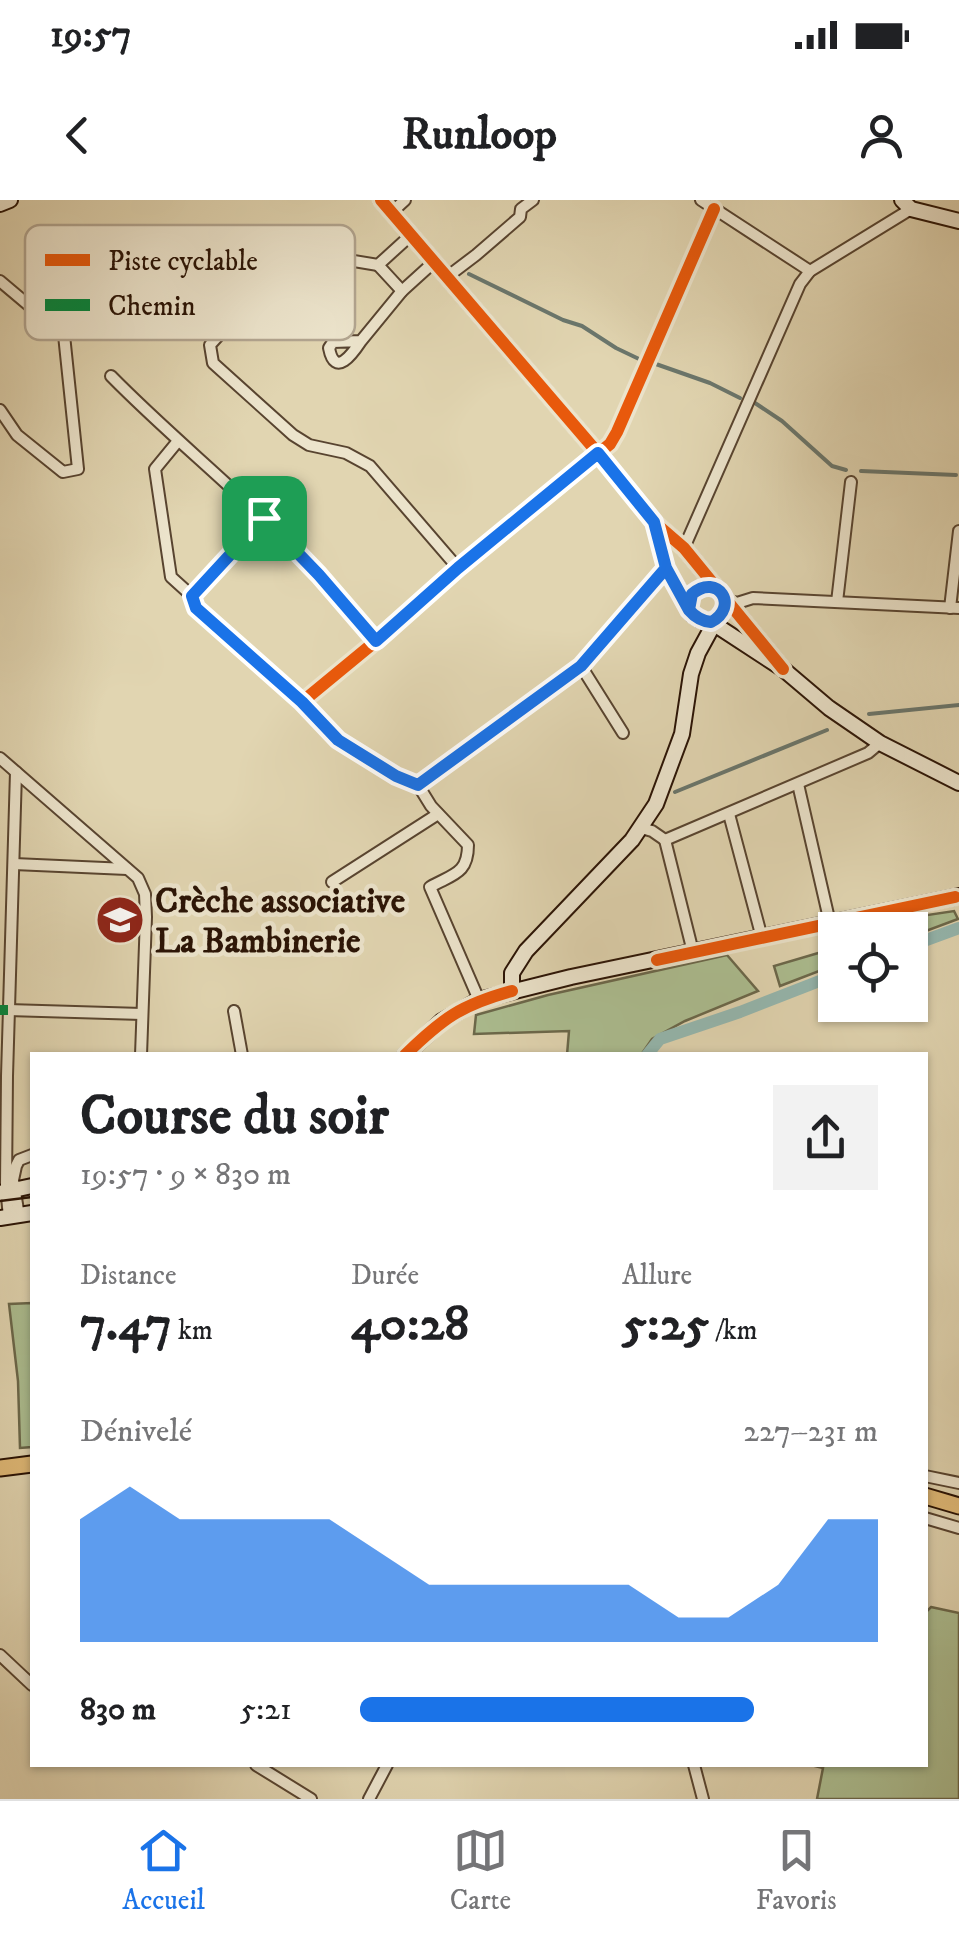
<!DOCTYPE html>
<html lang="fr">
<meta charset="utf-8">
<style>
body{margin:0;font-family:"IM FELL DW Pica",serif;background:#f2f2f2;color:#202124;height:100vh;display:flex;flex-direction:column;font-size:38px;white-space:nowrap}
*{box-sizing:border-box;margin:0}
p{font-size:32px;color:#757577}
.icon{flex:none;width:55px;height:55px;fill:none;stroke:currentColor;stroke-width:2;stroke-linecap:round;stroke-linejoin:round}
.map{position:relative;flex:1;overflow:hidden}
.drawer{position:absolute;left:30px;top:852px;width:898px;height:715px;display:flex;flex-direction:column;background:#fff;border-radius:0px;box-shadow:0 2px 8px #0004}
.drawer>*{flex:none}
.controls{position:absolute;left:818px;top:712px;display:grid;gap:20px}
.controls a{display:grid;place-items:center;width:110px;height:110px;border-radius:0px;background:#fff;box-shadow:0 2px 8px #0004;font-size:50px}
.pin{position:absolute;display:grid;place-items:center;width:85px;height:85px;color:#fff;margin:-42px;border-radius:20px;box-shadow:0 5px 15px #0006}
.round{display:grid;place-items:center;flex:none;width:105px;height:105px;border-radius:0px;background:#f2f2f2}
.head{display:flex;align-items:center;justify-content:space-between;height:170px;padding:0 50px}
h1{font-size:55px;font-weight:800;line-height:75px}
.stats{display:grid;grid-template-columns:repeat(3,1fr);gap:15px;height:170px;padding:10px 50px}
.stats div{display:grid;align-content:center}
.stats b{font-size:50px;font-weight:800}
.stats small{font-size:28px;font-weight:400}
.stats p{font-size:28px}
.chart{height:280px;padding:20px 50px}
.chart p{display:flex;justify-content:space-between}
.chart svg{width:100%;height:180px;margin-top:10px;fill:#1a73e8;opacity:.7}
ul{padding:0 50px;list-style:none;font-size:32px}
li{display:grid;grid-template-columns:160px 120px 1fr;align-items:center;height:75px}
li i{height:25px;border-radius:12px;background:#1a73e8}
.status{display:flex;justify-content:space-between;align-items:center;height:70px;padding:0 50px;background:#fff;direction:ltr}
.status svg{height:28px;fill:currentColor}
header{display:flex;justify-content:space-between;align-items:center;height:130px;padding:0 50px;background:#fff;font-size:45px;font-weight:800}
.dock{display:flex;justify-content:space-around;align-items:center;height:140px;border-top:2px solid #e0e0e0;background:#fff;font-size:28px;color:#757577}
.dock a{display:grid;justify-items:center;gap:5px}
.dock .current{color:#1a73e8}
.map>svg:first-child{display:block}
.green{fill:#acbe91;stroke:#6b684b;stroke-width:2.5}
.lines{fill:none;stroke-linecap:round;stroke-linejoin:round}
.stream{stroke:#6a766c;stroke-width:4}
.canal{stroke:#95b8b0;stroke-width:12}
.street-casing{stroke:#584430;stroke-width:14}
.secondary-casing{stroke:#2a1305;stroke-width:18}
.primary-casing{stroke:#2a1305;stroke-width:19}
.street{stroke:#ece4cc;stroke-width:10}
.secondary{stroke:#ece4cc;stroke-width:14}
.primary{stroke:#e0ba78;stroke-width:15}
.tram{stroke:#2a1305;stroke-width:2.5}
.quiet{stroke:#00873e;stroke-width:10;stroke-dasharray:20 10;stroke-linecap:butt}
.cycleway-casing{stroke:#ece4cc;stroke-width:19}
.cycleway{stroke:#e8590c;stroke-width:12}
.route-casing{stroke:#fff;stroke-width:20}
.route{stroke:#1a73e8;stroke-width:12}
.labels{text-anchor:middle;stroke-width:9;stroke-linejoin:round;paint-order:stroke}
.poi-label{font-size:35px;font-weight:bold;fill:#2a1305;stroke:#ece4cc;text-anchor:start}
.key{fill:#ece4cc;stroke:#b2a590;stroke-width:2.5}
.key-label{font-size:28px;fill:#2a1305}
</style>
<div class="status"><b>19:57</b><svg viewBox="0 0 49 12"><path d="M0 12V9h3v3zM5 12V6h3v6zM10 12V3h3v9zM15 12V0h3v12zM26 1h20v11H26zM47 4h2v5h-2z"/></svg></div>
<header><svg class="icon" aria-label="back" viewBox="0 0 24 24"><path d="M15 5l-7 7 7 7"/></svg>Runloop<svg class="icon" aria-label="person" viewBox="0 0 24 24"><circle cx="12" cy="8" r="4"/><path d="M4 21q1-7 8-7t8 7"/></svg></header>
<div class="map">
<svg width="959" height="1599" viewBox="0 0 959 1599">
<rect width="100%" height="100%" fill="#e1d5b1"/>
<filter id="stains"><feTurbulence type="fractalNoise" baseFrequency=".002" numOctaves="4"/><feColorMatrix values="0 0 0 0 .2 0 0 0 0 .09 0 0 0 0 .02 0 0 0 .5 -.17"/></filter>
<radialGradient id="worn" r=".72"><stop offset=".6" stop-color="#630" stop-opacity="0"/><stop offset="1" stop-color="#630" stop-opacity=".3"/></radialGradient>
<g class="green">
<polygon points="954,711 958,719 910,737 910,730 835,730 835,734 834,729"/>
<polygon points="835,745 835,765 780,786 774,766 825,751"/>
<polygon points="727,755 758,791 685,821 652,839 641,855 567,855 569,831 474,834 476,815 548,795"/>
<polygon points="32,1103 32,1247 20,1248 18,1181 9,1104"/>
<polygon points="931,1407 959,1413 959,1599 817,1599 823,1568 811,1565 925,1565 925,1413"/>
</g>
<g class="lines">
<g class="stream">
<polyline points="469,74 563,120 582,126 616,148 639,159"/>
<polyline points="653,163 710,183 740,198"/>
<polyline points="755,203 782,221 832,266 846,270"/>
<polyline points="861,271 956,275"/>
<polyline points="869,514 959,505"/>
<polyline points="675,592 827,530"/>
</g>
<g class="canal">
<polyline points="910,746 959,728"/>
<polyline points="647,855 660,839 740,812 835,775"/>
</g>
<g class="street-casing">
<g id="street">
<polyline points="701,0 810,71"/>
<polyline points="392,12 405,0"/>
<polyline points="411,35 378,65 306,53 290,57 210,145 213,163 293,235 309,245 346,253 370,266 458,368"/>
<polyline points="378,65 402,91"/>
<polyline points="447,77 476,55 520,17 521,9 533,0"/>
<polyline points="0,81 64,135 78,269 63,272 17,235 0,210"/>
<path d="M361,141C353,153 335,179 329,148L333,142L361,141L402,91L434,62"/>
<path d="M111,176C159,225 212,269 262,317C303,356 339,399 376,441"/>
<polyline points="178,241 155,269 171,377 192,396"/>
<polyline points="264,318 192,396 196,408 302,502 338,540 396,576 418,585"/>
<polyline points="684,348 800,84 810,71 911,9"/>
<polyline points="727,400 737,403 753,398 959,408"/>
<polyline points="837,402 851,282"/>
<polyline points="950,408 959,331"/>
<polyline points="581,466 623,533"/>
<polyline points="302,502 376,441 458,368 610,244 617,232 714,9"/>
<polyline points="0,558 138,678 145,694 146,717 141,855"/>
<polyline points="798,584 830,723"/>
<polyline points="418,585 581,466 666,368"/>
<path d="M418,585L431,606L468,645C468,674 453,674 430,687L479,800"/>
<polyline points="729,614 762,738"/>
<polyline points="641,628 652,631 665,640"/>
<polyline points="665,640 868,553 880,543"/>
<polyline points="665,640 693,752"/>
<polyline points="14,664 127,669"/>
<polyline points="332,682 438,614"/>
<polyline points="8,810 142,814"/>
<polyline points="234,811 242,855"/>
<polyline points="19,1016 13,980 16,966 19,960 32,955"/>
<polyline points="9,1018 6,985 7,876 16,572"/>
<polyline points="925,1276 959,1283"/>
<polyline points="925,1318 959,1328"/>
<polyline points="0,1455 32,1485"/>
<polyline points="256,1565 311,1599"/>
<polyline points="694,1565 703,1599"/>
<polyline points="369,1599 387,1565"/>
</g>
</g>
<g class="secondary-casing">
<g id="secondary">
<polyline points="381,0 609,266 654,322 684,348 783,469"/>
<polyline points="902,0 911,9 959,21"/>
<polyline points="0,4 10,0"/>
<polyline points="655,326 666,368 693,415 699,419 711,422 783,469 829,508 880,543 959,583"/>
<polyline points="512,791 512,773 526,751 632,640 656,604 682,534 691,474 698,453 710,431 711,422"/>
<polyline points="405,855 442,821 479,800 571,777 959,696"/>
<polyline points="0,993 32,986"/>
<polyline points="0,1018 32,1013"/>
</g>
</g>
<g class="primary-casing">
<g id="primary">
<polyline points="0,1268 32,1264"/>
<polyline points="925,1296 959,1306"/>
</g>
</g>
<use href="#street" class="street"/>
<use href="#secondary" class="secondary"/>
<use href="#primary" class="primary"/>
<polyline class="tram" points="0,1001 32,997"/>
<polyline class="quiet" points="0,810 8,810"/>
<g class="cycleway-casing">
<g id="cycleway">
<polyline points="381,0 609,266 654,322 684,348 783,469"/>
<polyline points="302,502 376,441 458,368 610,244 617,232 714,9"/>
<polyline points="657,760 955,697"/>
<path d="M405,855C443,818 461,805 512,791"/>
</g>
</g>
<use href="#cycleway" class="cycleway"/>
</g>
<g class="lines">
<g class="route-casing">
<path id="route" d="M264,318L319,375L376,441L458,368L598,253L654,322L666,368L689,410C695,417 701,421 711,422C740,407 718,372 692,394L689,410L666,368L581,466L418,585L396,576L338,540L302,502L196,408L192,396L264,318"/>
</g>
<use href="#route" class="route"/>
</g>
<defs>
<g id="school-disc" transform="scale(2.5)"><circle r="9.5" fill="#8f2418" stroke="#ece4cc"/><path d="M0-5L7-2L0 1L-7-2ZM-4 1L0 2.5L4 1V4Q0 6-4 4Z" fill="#fff"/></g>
</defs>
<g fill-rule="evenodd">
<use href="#school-disc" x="120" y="720"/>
</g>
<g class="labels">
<g class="poi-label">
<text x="155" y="712">Crèche associative<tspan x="155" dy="40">La Bambinerie</tspan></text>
</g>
</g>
<rect x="25" y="25" width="330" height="115" rx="15" class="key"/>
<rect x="45" y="54" width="45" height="12" fill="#e8590c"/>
<rect x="45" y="99" width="45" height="12" fill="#00873e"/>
<g class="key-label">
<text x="108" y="70">Piste cyclable</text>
<text x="108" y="115">Chemin</text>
</g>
<rect width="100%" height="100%" filter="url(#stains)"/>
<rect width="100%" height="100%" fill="url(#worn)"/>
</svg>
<div class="controls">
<a><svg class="icon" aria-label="locate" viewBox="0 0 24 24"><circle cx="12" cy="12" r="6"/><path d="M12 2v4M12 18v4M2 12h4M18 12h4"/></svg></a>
</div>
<div class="pin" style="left:264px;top:318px;background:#1e9e55"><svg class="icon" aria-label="arrive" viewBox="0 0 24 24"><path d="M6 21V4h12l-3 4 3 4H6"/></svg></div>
<section class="drawer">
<div class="head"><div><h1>Course du soir</h1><p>19:57 · 9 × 830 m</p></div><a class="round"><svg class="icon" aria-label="share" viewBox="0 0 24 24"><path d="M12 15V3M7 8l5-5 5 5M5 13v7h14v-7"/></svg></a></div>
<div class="stats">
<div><p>Distance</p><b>7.47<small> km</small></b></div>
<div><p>Durée</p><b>40:28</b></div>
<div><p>Allure</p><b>5:25<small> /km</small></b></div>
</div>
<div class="chart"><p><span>Dénivelé</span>227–231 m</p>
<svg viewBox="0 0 160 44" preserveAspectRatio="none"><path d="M0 44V14L10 6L20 14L30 14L40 14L50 14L60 22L70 30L80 30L90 30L100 30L110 30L120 38L130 38L140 30L150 14L160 14V44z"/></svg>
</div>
<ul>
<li><b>830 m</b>5:21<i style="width:76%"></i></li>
</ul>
</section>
</div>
<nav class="dock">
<a class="current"><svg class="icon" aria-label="home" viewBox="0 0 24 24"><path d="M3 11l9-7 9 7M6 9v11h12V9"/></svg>Accueil</a>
<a><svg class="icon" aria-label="map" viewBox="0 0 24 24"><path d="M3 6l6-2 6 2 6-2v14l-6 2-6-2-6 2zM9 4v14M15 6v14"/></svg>Carte</a>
<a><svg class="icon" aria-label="saved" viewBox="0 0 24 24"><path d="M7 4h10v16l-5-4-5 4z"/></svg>Favoris</a>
</nav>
